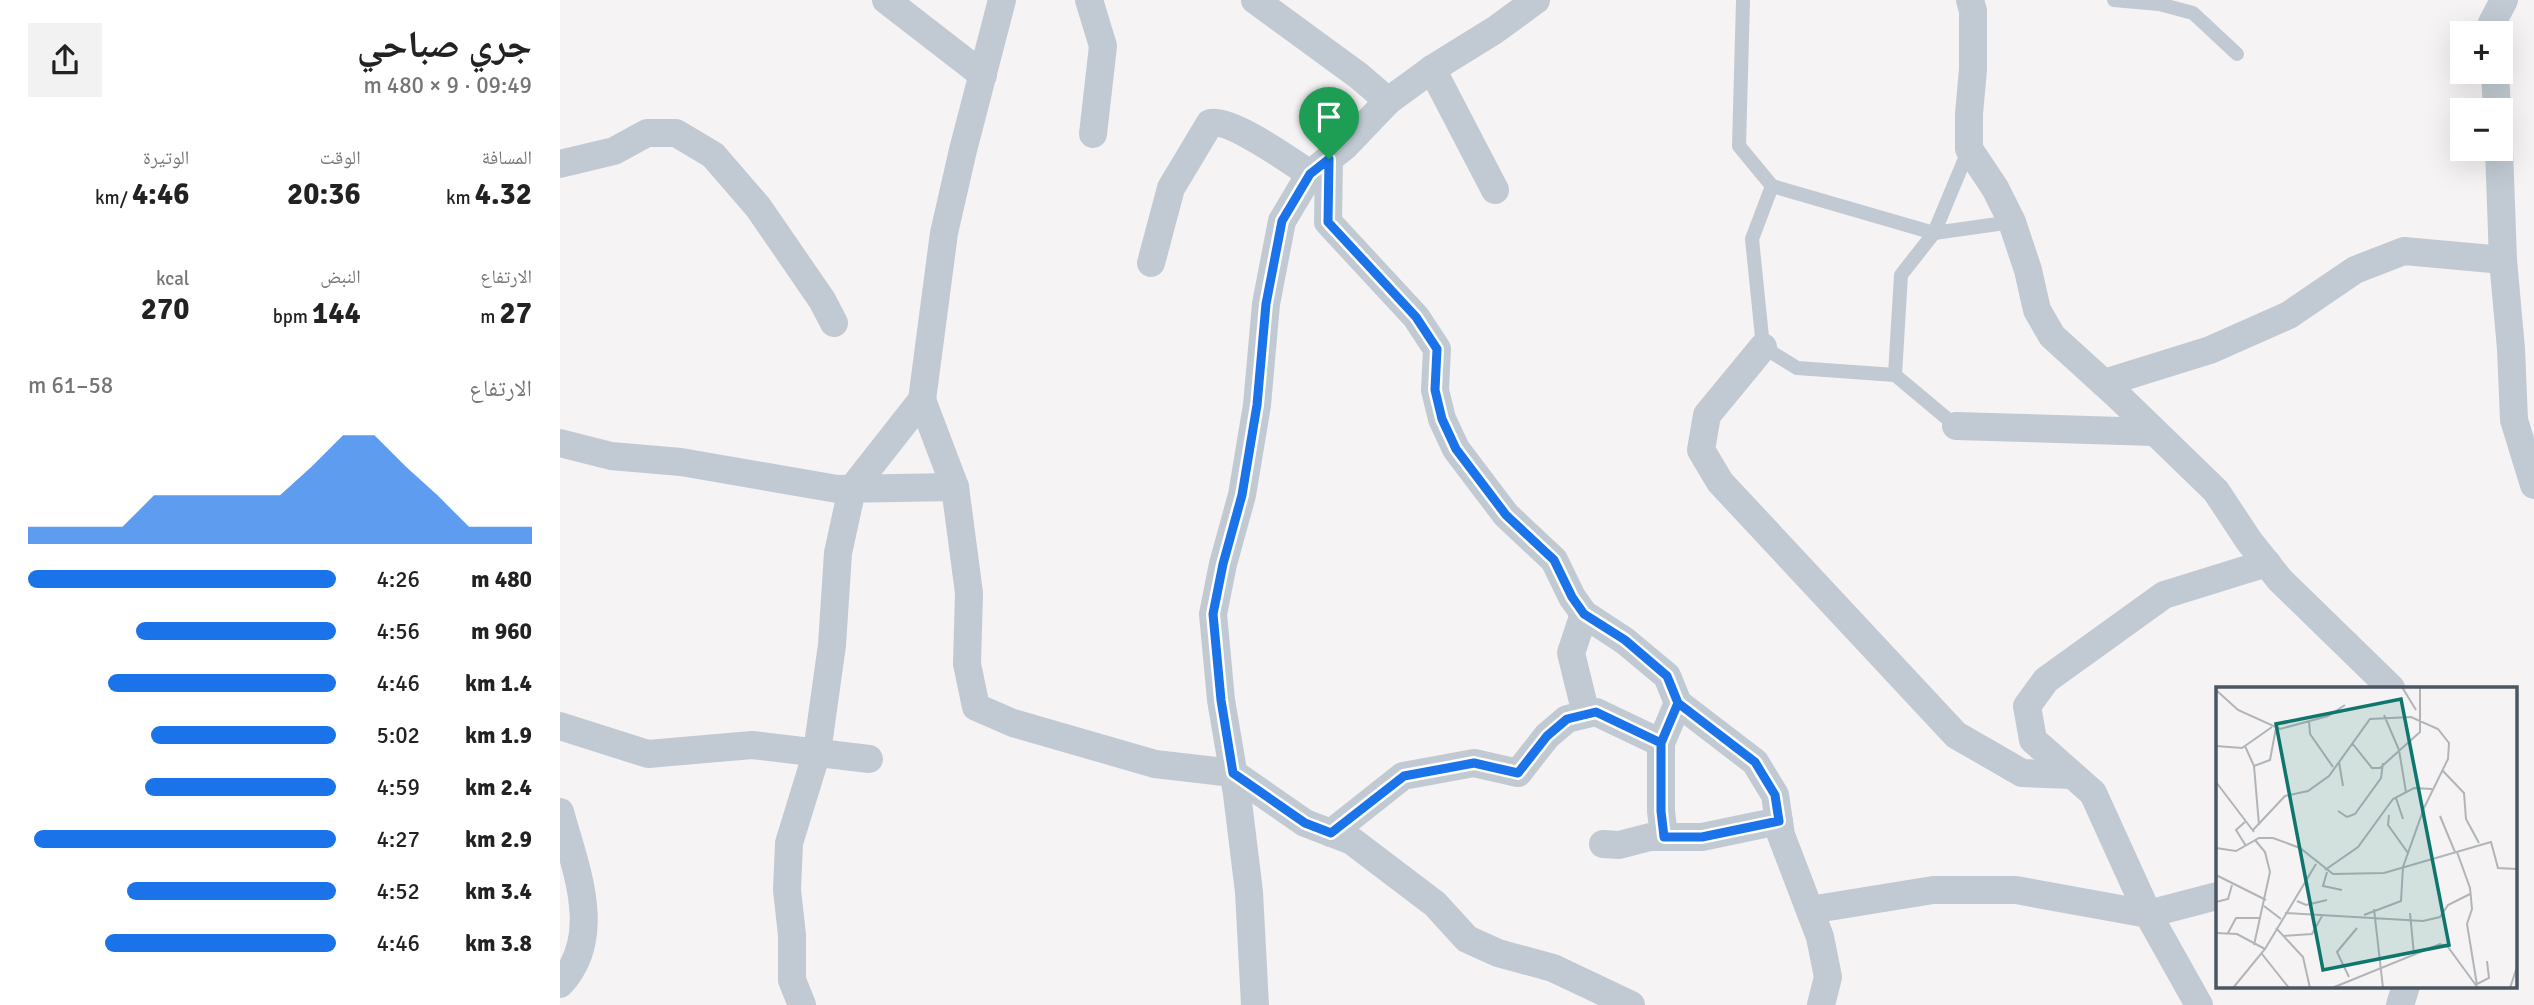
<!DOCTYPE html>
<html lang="ar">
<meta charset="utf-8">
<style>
body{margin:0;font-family:Signika,"Noto Naskh Arabic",sans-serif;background:#f2f2f2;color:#222;direction:rtl;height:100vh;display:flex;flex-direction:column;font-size:26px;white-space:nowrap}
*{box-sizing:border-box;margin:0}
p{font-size:23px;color:#767676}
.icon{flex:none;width:38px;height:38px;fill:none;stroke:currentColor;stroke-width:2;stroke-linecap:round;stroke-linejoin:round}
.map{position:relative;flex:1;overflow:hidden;direction:ltr}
.drawer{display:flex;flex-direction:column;background:#fff;width:560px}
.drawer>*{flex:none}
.buttons{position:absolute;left:1890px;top:21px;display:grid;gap:14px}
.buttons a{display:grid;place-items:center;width:63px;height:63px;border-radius:0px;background:#fff;box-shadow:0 7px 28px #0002;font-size:35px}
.pin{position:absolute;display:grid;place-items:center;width:60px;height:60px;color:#fff;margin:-72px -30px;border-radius:50% 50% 50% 0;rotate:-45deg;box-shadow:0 0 7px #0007}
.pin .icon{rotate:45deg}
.round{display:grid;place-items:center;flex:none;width:74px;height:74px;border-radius:0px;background:#f2f2f2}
.overview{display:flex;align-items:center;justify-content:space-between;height:119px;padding:0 28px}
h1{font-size:38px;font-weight:700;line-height:52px}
.stats{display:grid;grid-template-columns:repeat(3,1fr);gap:10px;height:119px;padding:7px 28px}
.stats div{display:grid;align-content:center}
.stats b{font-size:30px;font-weight:700}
.stats small{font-size:19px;font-weight:400}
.stats p{font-size:19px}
.chart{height:196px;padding:14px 28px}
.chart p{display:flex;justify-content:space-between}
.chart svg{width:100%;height:126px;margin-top:7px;fill:#1a73e8;opacity:.7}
ul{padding:0 28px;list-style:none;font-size:23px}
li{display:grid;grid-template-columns:112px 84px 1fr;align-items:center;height:52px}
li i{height:18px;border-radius:9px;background:#1a73e8}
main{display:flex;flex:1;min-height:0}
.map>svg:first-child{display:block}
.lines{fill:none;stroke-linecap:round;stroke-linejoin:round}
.service{stroke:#c1cad2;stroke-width:14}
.minor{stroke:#c1cad2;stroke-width:28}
.route-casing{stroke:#fff;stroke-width:14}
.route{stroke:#1a73e8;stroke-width:9}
.inset-road{fill:none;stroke:#b1b4b9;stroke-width:2}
.view{fill:#0f766e;fill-opacity:0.15;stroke:#0f766e;stroke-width:3.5}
.inset-edge{fill:none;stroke:#4a5661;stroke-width:3.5}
</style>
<main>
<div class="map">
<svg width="1974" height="1005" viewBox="0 0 1974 1005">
<rect width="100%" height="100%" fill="#f5f3f3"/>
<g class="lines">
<g class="service">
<polyline points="1183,0 1179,146 1212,186 1192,239 1203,347 1237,368 1335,375 1396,426"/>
<polyline points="1554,0 1599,4 1633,13 1677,54"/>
<polyline points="1212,186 1374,233 1452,222"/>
<polyline points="1335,375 1341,275 1374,233 1409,149"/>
</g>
<g class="minor">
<polyline points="326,0 423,75"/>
<polyline points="529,0 543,46 533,134"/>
<polyline points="695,0 799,76 828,101"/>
<polyline points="1410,0 1413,11 1413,69 1409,114 1409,149 1435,188 1452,222 1468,270 1477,310 1492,336 1558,396 1656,491 1689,541 1720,580 1831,688"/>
<polyline points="1932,33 1932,23 1944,0"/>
<polyline points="872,69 935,190"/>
<polyline points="1935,72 1937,110"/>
<polyline points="1939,149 1943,260 1951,349 1954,420 1974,485"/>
<polyline points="769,159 768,222 856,317 877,349 875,390 882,419 896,449 946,515 994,560 1012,597 1024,614 1065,641 1107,676 1118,703 1195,762 1215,795 1221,835 1260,937 1268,977 1261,1005"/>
<polyline points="0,164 54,151 87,133 116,133 153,155 198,207 262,300 274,323"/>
<path d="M591,263L611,188L650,123C671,118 730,161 750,174"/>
<polyline points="1203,347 1147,415 1141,450 1160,482 1396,735 1462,773 1512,775"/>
<polyline points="1544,383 1650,350 1729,315 1795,270 1844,251 1943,260"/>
<polyline points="362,400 395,487 409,593 407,664 416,707 453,723 595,764 673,773 745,823 792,841 875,904 907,939 938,953 993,968 1071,1005"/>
<polyline points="1396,426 1594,432"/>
<polyline points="0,443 51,456 121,462 277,489 395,487"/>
<polyline points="1024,614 1011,653 1026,714"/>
<polyline points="0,726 88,754 192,745 309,759"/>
<path d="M0,812C15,867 45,936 0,984"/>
<polyline points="771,833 843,776 914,763 958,773 987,736 1007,719 1036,712 1101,743"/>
<polyline points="1104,837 1101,811 1101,743 1118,703"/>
<polyline points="1043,844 1059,845 1090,837 1142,837 1219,821"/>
<polyline points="1250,910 1373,890 1456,890 1588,914 1657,896"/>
<polyline points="242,1005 232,980 232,935 227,890 229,843 257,752 272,645 278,553 292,489 362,400 384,233 403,150 442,0"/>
<polyline points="695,1005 689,892 677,794 661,700 653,614 663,564 682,495 697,405 706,304 722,221 750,174 785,146 828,101 872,69 935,30 976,0"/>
<polyline points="1639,1005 1588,914 1533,793 1473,740 1467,706 1486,680 1604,595 1707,563"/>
<polyline points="1840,1005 1846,986"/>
</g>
</g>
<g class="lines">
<g class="route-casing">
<polyline id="route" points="769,159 750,174 722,221 706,304 697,405 682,495 663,564 653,614 661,700 673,773 745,823 771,833 844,776 914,763 958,773 987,736 1007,719 1036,712 1101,743 1118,703 1195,762 1215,795 1219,821 1142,837 1104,837 1101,811 1101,743 1118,703 1107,676 1065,640 1024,614 1012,597 994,560 946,515 896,449 882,419 875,390 877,349 856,317 768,222 769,159"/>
</g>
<use href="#route" class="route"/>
</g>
<g transform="translate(1656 687)">
<rect width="301" height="301" fill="#f5f3f3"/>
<path class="inset-road" d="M186,0L200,23M0,3L22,23L64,42L112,29L129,18M168,28L183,63L190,105M93,34L94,47L117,80M136,56L156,81H164L204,45V0M0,59L26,61L56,40M29,59L38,79L43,138M123,75L127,99M38,79L54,73L60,41M227,84L248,106L250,132L263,156M0,95L38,145M180,111L187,132M122,124L131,130L139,127L165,91L167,76M173,128L172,138L192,166M224,129L239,165M29,135L20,143L30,159M37,143L69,109L92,104L113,89L154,32L195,30L222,42L233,56L232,72L208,121L187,180L185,214L148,228M0,161L20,164L43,151H57L84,161L117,187L168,186L275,155L282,181L301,182M241,165L254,201L256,222L251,237L261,298M109,183L142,160L177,112L198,101L216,102M111,185L107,199L126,203M0,188L50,213M81,214L90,218L111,213M0,215L12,212L16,198M48,219L65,232M158,222L167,301M69,226L207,234L224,230L232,218L254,207M194,226L198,268M60,241L87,270L94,301M0,246L21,247L49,262M12,246L20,231H45M67,249L96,247L106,229M38,258L54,185L49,165L39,153M46,267L73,301M133,290L121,265L141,241M261,297L273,291L271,274M17,301L49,262L100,177M116,301L224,257L232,260L262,301M294,301L301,280"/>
<path class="view" d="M185,12L233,258L107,283L60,37Z"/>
<rect width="301" height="301" class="inset-edge"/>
</g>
</svg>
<div class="buttons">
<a>+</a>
<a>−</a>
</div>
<div class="pin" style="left:769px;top:159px;background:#1e9e55"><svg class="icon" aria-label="arrive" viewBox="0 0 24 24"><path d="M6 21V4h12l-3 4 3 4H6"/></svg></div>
</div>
<section class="drawer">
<div class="overview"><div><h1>جري صباحي</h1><p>09:49 · 9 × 480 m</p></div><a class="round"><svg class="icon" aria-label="share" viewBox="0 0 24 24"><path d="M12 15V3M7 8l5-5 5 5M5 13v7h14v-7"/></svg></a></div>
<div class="stats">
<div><p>المسافة</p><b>4.32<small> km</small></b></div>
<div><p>الوقت</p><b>20:36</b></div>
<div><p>الوتيرة</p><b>4:46<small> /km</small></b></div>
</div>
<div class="stats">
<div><p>الارتفاع</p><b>27<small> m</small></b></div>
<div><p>النبض</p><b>144<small> bpm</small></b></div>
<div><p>kcal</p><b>270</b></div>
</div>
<div class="chart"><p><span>الارتفاع</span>58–61 m</p>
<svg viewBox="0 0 160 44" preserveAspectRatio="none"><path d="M0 44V38L10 38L20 38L30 38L40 27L50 27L60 27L70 27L80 27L90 17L100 6L110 6L120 17L130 27L140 38L150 38L160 38V44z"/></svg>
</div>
<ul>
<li><b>480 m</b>4:26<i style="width:100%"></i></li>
<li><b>960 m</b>4:56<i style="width:65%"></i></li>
<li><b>1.4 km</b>4:46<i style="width:74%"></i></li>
<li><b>1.9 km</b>5:02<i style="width:60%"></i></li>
<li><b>2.4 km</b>4:59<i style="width:62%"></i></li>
<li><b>2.9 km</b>4:27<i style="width:98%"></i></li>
<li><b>3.4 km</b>4:52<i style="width:68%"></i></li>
<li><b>3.8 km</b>4:46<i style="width:75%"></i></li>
</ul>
</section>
</main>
